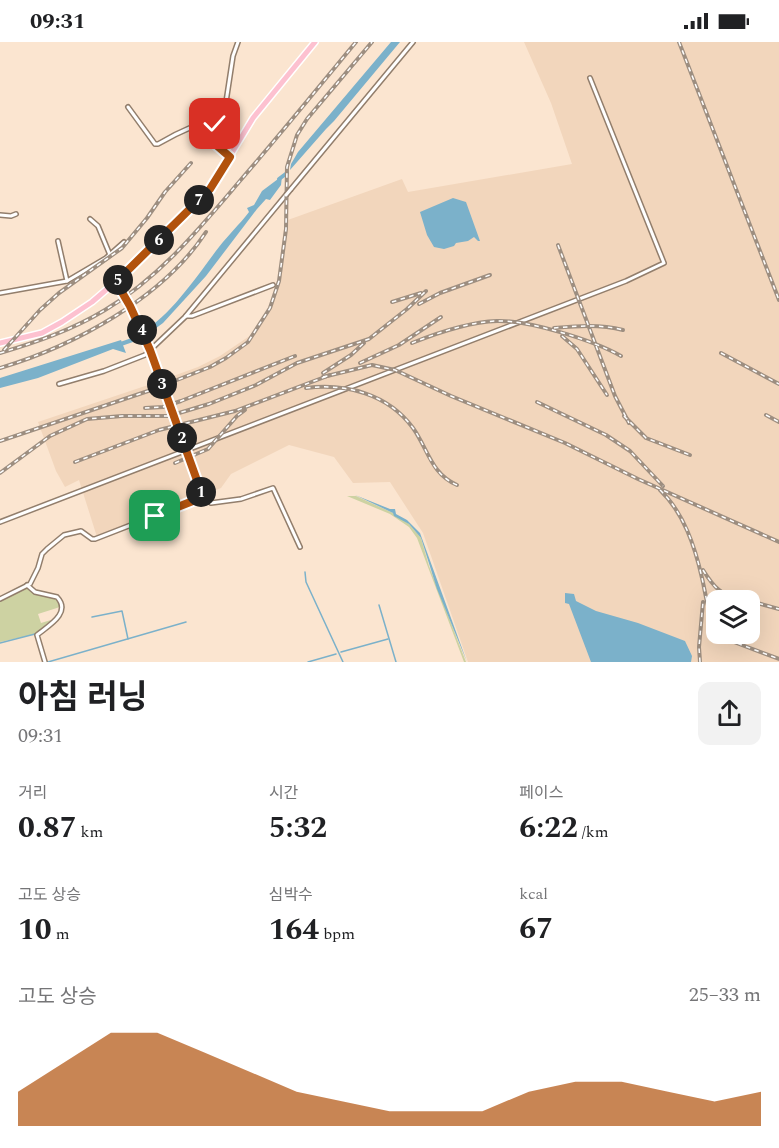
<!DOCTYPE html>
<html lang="ko">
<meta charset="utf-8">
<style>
body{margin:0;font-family:Spectral,"Noto Sans KR",serif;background:#f2f2f2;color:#202124;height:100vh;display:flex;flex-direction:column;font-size:22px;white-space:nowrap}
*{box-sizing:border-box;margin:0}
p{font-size:20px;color:#757577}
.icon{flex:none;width:33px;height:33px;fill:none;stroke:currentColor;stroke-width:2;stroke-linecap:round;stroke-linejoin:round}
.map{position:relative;height:620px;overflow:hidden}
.sheet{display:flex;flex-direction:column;background:#fff;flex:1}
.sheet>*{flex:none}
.fabs{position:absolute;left:706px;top:548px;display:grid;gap:12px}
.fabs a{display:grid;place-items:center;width:54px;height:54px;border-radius:12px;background:#fff;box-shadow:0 6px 24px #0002;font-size:30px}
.pin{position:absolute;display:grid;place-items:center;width:51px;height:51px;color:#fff;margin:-26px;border-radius:12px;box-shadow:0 3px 9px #0006}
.km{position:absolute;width:30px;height:30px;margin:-15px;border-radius:50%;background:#222;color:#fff;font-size:16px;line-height:30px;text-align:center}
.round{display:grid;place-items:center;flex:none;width:63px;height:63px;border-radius:12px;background:#f2f2f2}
.headline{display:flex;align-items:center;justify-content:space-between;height:102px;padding:0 18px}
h1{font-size:33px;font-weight:700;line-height:45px}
.stats{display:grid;grid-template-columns:repeat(3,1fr);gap:9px;height:102px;padding:6px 18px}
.stats div{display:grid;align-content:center}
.stats b{font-size:30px;font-weight:700}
.stats small{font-size:16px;font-weight:400}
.stats p{font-size:16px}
.chart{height:168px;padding:12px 18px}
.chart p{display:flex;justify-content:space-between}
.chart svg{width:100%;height:108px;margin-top:6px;fill:#b2520d;opacity:.7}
.status{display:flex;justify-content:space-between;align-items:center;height:42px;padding:0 30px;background:#fff;direction:ltr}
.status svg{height:16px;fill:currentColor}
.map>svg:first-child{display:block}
.built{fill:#f2d6bc;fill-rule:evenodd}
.green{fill:#cdd2a2}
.water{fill:#7bb1ca}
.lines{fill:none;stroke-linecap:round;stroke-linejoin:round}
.stream{stroke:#7bb1ca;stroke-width:1.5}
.canal{stroke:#7bb1ca;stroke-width:4}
.street-casing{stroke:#927e6c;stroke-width:6}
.primary-casing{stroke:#fff;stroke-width:8}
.street{stroke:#fff;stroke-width:3}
.primary{stroke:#fdc1d0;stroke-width:5}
.rail-casing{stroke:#9d8e80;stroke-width:4}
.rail{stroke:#fff;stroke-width:1.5;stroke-dasharray:4.5;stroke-linecap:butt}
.street-bridge-casing{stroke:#927e6c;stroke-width:6;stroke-linecap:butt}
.street-bridge{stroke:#fff;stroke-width:3}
.route-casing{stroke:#fff;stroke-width:12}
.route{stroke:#b2520d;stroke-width:8}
</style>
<div class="status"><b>09:31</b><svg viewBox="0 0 49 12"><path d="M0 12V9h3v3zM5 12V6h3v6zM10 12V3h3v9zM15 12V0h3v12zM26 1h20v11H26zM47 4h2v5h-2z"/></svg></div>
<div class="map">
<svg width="779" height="620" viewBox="0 0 779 620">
<rect width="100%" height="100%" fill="#fbe5d0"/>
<path class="built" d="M524,0H779V620H468L423,491L390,440L353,441L334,415L289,403L231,432L221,446L97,495L79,438L65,445L56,429L38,380L154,341L198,325L220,314L251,293L267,269L275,252L278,238L285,179L402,137L408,150L572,122L551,61ZM717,558H750V591H717Z"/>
<g class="green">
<polygon points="347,454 356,454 393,471 409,482 421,496 429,524 466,620 464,620 417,496 409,485 390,472"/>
<path d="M25,545C36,555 49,552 60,560V565L38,572L41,581L51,578L36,592L0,600V558Z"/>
</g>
<g class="water">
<polygon points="391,0 400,0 334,79 326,87 290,128 291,122 298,110"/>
<path d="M282,134L281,143L270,158L266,157L257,167L206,234L163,281L144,295L142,290C171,274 199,231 219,205C229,192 239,183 249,170L247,166L254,163L262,149Z"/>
<polygon points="453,156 466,160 480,199 478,199 474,195 468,199 456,201 454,204 444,207 434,205 427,193 420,170"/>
<polygon points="121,298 126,311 113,307 38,336 0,346 0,336"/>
<polygon points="355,453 390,467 395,467 396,472 407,478 420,491 467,620 437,547 421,496 409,482 394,474 393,471"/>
<polygon points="565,551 574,552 576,559 596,569 638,581 685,599 692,614 691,620 591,620 569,562 565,561"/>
</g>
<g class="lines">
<g class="stream">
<polyline points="305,530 306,540 343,620"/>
<polyline points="379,563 396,620"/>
<polyline points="92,575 122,569 128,597"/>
<polyline points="0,601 35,592"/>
<polyline points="341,610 388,597"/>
<polyline points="48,620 186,580"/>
<polyline points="308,620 336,612"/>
</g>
<g class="canal">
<polyline points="279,137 287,131"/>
<polyline points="118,303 138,296 144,292"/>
</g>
<g class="street-casing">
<g id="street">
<path d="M128,65L155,102H158C170,95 182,89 194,84L230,115"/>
<polyline points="207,95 226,60 233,14 238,0"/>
<polyline points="291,147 413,0"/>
<polyline points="0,173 11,174 16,172"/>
<polyline points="90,177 98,184 110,213"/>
<polyline points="58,199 67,239"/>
<polyline points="116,240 130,264 150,308 203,455 211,461 241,457 273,446 300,505"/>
<polyline points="0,251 67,239 106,216 124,200"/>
<polyline points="186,274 192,274 273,243"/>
<polyline points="59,342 104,329 145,313 185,275 286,153"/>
<polyline points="0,480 626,239 664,221 590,36"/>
<path d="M27,543L35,550L57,555C72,571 48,584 37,593L45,620"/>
<polyline points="0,557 30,542 38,526 42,512 47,507 64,493 81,489 92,497 95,497 203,455"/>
</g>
</g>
<g class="primary-casing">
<polyline id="primary" points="0,301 42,291 62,280 92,260 128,229 210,147 253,76 315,0"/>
</g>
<use href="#street" class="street"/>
<use href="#primary" class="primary"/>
<g class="rail-casing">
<g id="rail">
<polyline points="679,0 779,258"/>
<polyline points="558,203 615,354 629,381"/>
<polyline points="392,260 421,251"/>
<polyline points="419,262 440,251 490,233"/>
<path d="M554,286C577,284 600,282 623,288"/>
<polyline points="562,294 577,307 607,353"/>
<path d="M412,301C437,291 469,280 497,279C528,278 593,298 621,314"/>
<polyline points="4,308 40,268 59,251 122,206 147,176 165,150 191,121"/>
<path d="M0,311C37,300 72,288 105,268C159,236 199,187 239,140C279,94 317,47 356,0"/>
<polyline points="721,311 779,342"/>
<polyline points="360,321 399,303 441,275"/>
<path d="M0,326C74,304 163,256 206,190"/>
<polyline points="323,331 351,313 364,301"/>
<polyline points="323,335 372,323 395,328 451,354 565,401 638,437 779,500"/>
<path d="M306,346C346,341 388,352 413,386C428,407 431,432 457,443"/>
<polyline points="537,360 606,393 630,409 663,444"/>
<polyline points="145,366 163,365 181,359 295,314"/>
<polyline points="766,373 779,380"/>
<polyline points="624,374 646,396 690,413"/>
<polyline points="0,399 154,347 210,325 226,316 248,300 270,266 279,239 286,187 287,125 297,93 307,77 372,0"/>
<polyline points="75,420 159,388 235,369 330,333"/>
<polyline points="175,421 208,407 237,374 245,368"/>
<polyline points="0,431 50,394 87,377 122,374 169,374 209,362 256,343 297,321 369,297 407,267 426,249"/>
<path d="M660,448C684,471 695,505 702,536C706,553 707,569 717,584"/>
<path d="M703,528C713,544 722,555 742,558"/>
<polyline points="750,559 779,567"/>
<polyline points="723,591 734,600 779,617"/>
<polyline points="700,620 699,605 703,560"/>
</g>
</g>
<use href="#rail" class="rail"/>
<g class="street-bridge-casing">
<polyline id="street-bridge" points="286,153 291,147"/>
</g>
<use href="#street-bridge" class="street-bridge"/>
</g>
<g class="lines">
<g class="route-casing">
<polyline id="route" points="155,474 203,455 150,308 130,264 116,240 210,147 230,115 207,95 215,82"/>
</g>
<use href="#route" class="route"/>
</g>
</svg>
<div class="fabs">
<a><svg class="icon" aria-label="layers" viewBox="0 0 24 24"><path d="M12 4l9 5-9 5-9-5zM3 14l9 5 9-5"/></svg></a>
</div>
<div class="pin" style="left:155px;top:474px;background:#1e9e55"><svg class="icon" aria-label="arrive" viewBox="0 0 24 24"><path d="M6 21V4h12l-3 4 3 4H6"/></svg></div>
<div class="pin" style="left:215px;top:82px;background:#d93025"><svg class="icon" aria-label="check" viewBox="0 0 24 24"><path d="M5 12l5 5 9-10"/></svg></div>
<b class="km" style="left:201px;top:450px">1</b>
<b class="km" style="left:182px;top:396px">2</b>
<b class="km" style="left:162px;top:342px">3</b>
<b class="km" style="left:142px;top:288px">4</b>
<b class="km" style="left:118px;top:238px">5</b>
<b class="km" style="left:159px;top:198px">6</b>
<b class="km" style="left:199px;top:158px">7</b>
</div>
<section class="sheet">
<div class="headline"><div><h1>아침 러닝</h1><p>09:31</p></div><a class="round"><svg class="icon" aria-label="share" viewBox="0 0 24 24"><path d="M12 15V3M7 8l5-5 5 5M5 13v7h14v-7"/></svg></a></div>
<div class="stats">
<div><p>거리</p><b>0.87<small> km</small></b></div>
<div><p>시간</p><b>5:32</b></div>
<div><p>페이스</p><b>6:22<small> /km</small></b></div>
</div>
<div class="stats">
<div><p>고도 상승</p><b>10<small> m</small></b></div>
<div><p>심박수</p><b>164<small> bpm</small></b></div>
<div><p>kcal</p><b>67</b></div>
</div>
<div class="chart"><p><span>고도 상승</span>25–33 m</p>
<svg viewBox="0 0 160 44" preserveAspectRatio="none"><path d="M0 44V30L10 18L20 6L30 6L40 14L50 22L60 30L70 34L80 38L90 38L100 38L110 30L120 26L130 26L140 30L150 34L160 30V44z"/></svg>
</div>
</section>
